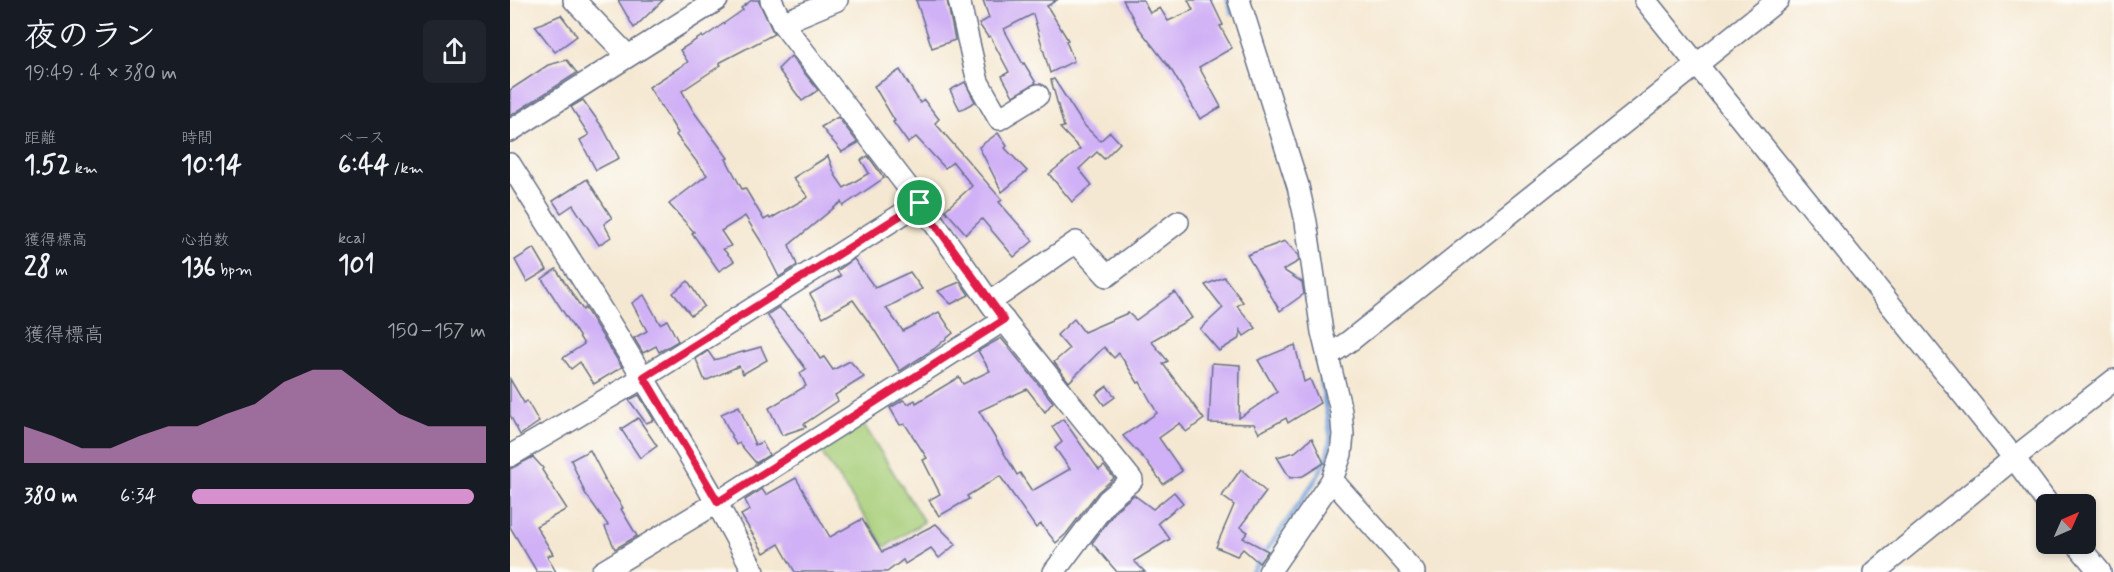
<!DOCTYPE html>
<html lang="ja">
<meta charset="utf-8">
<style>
body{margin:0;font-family:Mynerve,"Klee One",sans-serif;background:#20242c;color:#f1f3f6;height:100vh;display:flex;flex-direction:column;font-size:22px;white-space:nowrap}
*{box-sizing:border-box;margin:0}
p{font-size:20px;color:#9ea1a6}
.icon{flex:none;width:33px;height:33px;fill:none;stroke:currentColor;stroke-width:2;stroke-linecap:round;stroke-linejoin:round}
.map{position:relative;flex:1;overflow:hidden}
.details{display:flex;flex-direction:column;background:#171b24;width:510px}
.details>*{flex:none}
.needle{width:39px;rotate:45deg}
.tools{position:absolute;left:1526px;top:494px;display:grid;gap:12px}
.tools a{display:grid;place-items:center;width:60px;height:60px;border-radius:9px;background:#171b24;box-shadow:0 3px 9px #0003;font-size:30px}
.pin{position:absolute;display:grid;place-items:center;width:51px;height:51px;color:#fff;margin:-26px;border:3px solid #fff;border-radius:50%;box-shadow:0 2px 6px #0007}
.round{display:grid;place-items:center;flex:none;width:63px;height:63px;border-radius:9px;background:#20242c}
.headline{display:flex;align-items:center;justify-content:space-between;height:102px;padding:0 24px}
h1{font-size:33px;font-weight:800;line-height:45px}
.stats{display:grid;grid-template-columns:repeat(3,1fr);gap:9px;height:102px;padding:6px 24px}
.stats div{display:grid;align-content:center}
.stats b{font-size:26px;font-weight:800}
.stats small{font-size:16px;font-weight:400}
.stats p{font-size:16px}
.chart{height:168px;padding:12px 24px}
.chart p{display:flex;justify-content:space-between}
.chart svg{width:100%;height:108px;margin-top:6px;fill:#d690ce;opacity:.7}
ul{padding:0 24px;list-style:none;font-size:20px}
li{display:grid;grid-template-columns:96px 72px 1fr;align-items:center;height:45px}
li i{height:15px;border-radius:8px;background:#d690ce}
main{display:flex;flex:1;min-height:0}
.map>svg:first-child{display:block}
.green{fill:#a6cd77;stroke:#607e6a;stroke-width:1.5}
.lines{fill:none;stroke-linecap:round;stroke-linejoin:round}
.stream{stroke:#72a0da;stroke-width:5}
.building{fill:#d0b0f6}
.minor-casing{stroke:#677087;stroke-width:24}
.minor{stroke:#fff;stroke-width:21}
.route-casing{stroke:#fff;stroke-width:12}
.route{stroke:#e11d48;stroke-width:8}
</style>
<main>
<section class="details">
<div class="headline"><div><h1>夜のラン</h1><p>19:49 · 4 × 380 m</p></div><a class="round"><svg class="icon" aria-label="share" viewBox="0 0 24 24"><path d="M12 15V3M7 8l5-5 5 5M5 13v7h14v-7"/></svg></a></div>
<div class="stats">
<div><p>距離</p><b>1.52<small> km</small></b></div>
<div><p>時間</p><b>10:14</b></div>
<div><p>ペース</p><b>6:44<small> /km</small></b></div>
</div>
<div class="stats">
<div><p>獲得標高</p><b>28<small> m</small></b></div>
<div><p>心拍数</p><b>136<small> bpm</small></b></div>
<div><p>kcal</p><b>101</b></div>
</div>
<div class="chart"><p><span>獲得標高</span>150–157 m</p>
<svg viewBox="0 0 160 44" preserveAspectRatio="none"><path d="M0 44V29L10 33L20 38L30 38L40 33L50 29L60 29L70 24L80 20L90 11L100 6L110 6L120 15L130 24L140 29L150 29L160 29V44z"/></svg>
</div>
<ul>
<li><b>380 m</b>6:34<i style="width:96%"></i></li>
</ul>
</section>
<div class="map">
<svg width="1604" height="572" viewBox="0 0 1604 572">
<rect width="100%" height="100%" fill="#fdfcf7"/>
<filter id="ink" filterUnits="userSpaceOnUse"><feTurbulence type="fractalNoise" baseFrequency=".0167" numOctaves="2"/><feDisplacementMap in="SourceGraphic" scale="12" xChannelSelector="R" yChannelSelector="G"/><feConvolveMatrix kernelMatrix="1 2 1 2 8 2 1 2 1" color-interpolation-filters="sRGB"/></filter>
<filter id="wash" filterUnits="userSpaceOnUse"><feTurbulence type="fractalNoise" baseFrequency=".008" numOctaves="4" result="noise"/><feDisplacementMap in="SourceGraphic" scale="24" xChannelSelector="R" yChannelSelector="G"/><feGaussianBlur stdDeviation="1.35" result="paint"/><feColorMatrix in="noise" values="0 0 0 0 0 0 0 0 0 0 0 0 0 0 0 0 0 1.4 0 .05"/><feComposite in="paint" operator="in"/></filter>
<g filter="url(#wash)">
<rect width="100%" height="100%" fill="#f5e8d2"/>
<polygon class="green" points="351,420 414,522 375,547 309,449"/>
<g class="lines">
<g class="stream">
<polyline points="718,0 722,13"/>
<polyline points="742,572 806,479 817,458 821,437 807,355"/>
</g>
</g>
<g id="blocks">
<g class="building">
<polygon points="108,0 153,0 124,28"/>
<polygon points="242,0 248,0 264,34 209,63 211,65 172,91 184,112 218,158 216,159 232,189 235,188 254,220 259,217 260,219 298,197 283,178 318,156 325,175 334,188 359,173 351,160 358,156 374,178 333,206 331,202 279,245 287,265 269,277 258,255 259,254 235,216 211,231 221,246 213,249 224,261 209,271 182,233 184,232 159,204 197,175 166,135 168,133 139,87 178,62 170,50 192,36 193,38 233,10 231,8"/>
<polygon points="406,0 437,0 445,40 422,48"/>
<polygon points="473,0 547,0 537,6 558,40 556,41 564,61 540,73 523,14 494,29 513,64 514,63 526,83 503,96 492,76 499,72 480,36 478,37 469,24 479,18"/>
<polygon points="613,0 633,0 640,13 650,8 658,21 683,10 678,0 701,0 713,25 710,26 722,48 689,67 711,107 690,119 662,71 628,27"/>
<polygon points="51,15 67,36 45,52 25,26"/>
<polygon points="281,56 308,90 292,101 268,69"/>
<polygon points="57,60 67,73 0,116 0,90 38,65"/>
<polygon points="390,70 410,103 414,100 429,119 425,123 492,200 489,202 523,241 504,257 472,219 456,234 435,210 462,186 443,162 435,168 406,137 398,143 383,122 385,121 364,86"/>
<polygon points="544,79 573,124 590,141 600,132 610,143 594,159 587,152 569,169 582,185 562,202 539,174 570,149 550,128 554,127 541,80"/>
<polygon points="455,82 465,102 450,110 440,90"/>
<polygon points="73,100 93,128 109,158 86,170 70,140 79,135 61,107"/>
<polygon points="328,117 348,143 332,152 311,127"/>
<polygon points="488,133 497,146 495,148 517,171 492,192 469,147"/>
<polygon points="77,179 102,218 94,224 101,237 89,245 63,205 51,213 43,201"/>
<polygon points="775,241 788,255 789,261 773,270 792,282 794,294 770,311 737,255"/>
<polygon points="24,248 37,270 17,282 5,260"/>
<polygon points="344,259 365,288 400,272 412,289 376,308 393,331 429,312 443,333 424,349 390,371 363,328 343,300 313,317 300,294 331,276 327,271"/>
<polygon points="46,269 73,310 75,308 112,367 84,384 70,362 61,369 53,358 74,344 32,279"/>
<polygon points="714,277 733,302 727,306 746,328 734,336 730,330 730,338 709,351 690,329 713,308 695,285"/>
<polygon points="178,281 194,306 181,315 163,293"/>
<polygon points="450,282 459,295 441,304 428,291"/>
<polygon points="665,292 682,318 641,341 658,361 653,364 694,419 676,432 670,423 649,438 672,471 653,484 638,463 613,436 647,413 630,382 628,383 609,353 604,358 594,347 559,382 544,362 559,349 547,335 564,319 574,332 618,313 626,320"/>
<polygon points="134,295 150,324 157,320 168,341 149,352 146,346 133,353 124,338 137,331 122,303"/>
<polygon points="269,307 294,333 310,359 314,357 323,370 340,361 354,377 325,395 328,401 294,424 296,427 272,435 259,408 296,386 290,373 296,369 257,315"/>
<polygon points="491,338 543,402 535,412 517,389 469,411 507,475 510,473 522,491 560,469 545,448 552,442 542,427 553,419 589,470 594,466 604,478 588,492 556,534 546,543 531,524 526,528 490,476 457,496 459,499 429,516 419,500 430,494 413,460 417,458 395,424 390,425 380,408 393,400 398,404 405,400 406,403 449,377 453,384 480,371 468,351"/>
<polygon points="785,345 794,382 800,379 810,403 778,423 776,418 749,433 744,424 699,423 702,363 730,365 729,418 767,392 748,360"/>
<polygon points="251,347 257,360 233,374 229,366 195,381 186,359 198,351 204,360"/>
<polygon points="0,379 14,403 17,401 29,422 10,435 0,415"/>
<polygon points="597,386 605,397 594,405 586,394"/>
<polygon points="129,395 144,420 136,423 119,400"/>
<polygon points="229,406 245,445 252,442 259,455 246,463 229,443 226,445 211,414"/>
<polygon points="128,418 147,446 130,458 111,429"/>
<polygon points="802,438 814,463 793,476 780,478 767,457 785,452"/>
<polygon points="80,450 95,479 94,479 113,508 111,509 127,536 105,549 95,527 98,525 75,493 61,460"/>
<polygon points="23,457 33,468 32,470 57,509 26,526 43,554 37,556 46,572 27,572 0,527 0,469"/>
<polygon points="731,469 756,492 730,527 738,532 733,538 758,551 749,563 733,549 727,556 706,547 724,505 712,496"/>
<polygon points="286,478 320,537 352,519 372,552 426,524 446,544 429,558 421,548 395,564 393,560 377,572 285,572 269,544 254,553 231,515 240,510 235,500 252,489 256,495"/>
<polygon points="664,492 673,503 648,523 660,539 624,561 635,572 607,572 582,543 607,509 624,495 643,509"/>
</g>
</g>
</g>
<g filter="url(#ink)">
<use href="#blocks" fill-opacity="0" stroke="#677087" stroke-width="1.5"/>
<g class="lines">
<g class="minor-casing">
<g id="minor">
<polyline points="64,0 117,55"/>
<polyline points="261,0 272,23 410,203 484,308 622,480 598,500 544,572"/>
<polyline points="449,0 468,82 489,119 528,95"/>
<polyline points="729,0 788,186 796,222 812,332 831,411 833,435 831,454 822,480 759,572"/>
<polyline points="1135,0 1504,458 1538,504"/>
<polyline points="272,23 327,0"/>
<polyline points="0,131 207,0"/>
<path d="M0,164C84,298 170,431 244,572"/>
<polyline points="480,302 566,242 597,276 668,222"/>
<polyline points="818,356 841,340 1268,0"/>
<polyline points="0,456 134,377 410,203"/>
<polyline points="822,480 904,572"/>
<polyline points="1566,543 1590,572"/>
<polyline points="92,572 208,502 494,320"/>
<polyline points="1365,572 1504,458 1604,380"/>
</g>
</g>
<use href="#minor" class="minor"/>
</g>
</g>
<g class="lines" filter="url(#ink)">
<g class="route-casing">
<polygon id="route" points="410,203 494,320 208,502 134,377"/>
</g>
<use href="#route" class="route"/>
</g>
</svg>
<div class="tools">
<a><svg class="needle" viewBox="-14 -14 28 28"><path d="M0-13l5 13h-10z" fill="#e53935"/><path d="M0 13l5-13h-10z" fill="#9ea1a6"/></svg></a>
</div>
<div class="pin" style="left:410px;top:203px;background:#1e9e55"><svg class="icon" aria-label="arrive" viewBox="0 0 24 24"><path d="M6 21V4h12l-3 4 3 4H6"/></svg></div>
</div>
</main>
